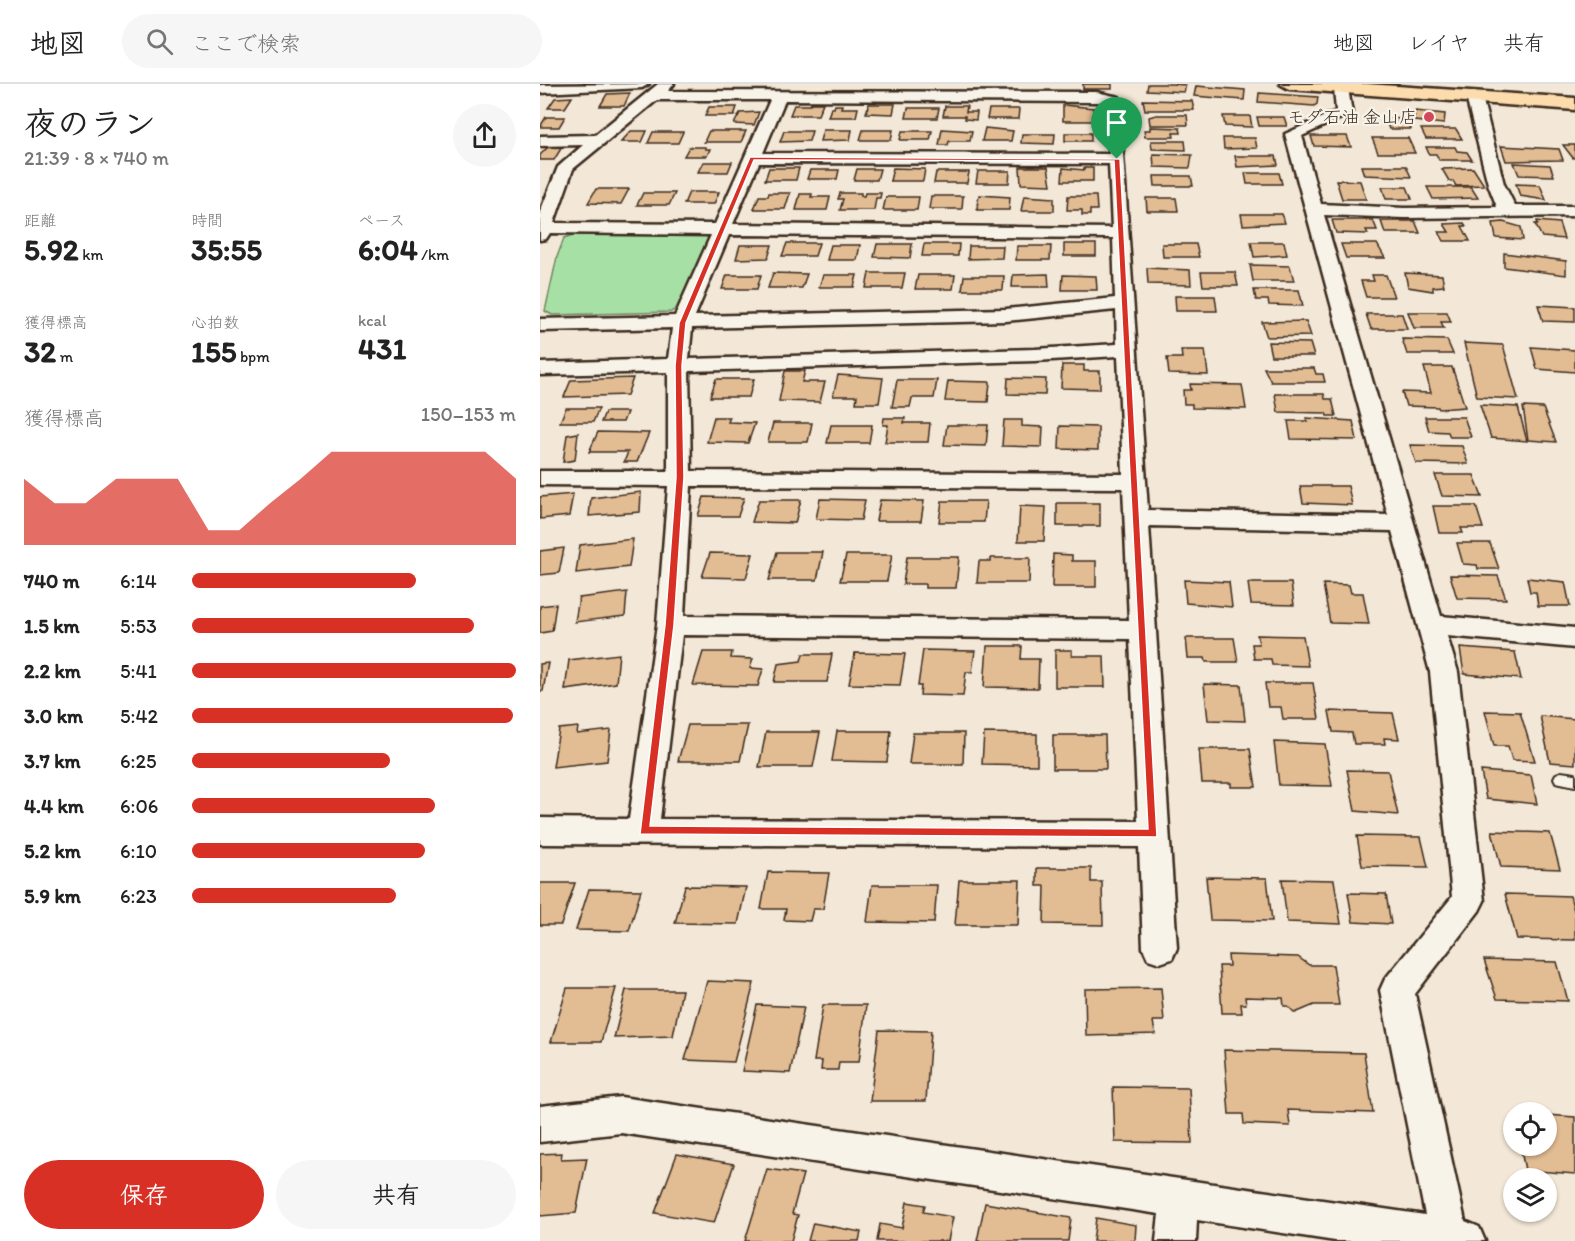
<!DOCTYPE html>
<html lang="ja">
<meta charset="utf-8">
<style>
body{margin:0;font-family:Itim,"Klee One",sans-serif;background:#f6f6f6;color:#222;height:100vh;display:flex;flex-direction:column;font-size:22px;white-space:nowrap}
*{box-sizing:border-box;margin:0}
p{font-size:20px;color:#767676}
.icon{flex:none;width:33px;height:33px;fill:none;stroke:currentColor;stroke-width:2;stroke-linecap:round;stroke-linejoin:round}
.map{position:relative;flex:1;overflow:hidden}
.side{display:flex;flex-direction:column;background:#fff;width:540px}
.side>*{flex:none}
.fabs{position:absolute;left:963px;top:1018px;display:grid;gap:12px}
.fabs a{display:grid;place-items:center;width:54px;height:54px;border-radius:50%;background:#fff;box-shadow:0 2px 4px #0004;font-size:30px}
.pin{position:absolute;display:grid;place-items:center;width:51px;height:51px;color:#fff;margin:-62px -26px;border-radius:50% 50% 50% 0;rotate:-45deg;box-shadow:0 0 6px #0007}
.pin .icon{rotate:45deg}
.round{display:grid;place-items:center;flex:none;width:63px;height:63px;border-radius:32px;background:#f6f6f6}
.head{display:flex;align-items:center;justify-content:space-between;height:102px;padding:0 24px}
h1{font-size:33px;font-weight:800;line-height:45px}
.stats{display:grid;grid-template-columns:repeat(3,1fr);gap:9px;height:102px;padding:6px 24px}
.stats div{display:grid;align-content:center}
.stats b{font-size:30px;font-weight:800}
.stats small{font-size:16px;font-weight:400}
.stats p{font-size:16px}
.chart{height:168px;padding:12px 24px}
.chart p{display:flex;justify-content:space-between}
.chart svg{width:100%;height:108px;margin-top:6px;fill:#d93025;opacity:.7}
.button{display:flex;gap:12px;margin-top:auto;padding:12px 24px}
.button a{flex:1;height:69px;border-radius:36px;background:#d93025;color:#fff;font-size:24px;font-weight:800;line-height:69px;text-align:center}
.button a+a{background:#f6f6f6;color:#222}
ul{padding:0 24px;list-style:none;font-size:20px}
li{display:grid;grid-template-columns:96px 72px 1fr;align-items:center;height:45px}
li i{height:15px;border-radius:8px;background:#d93025}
header{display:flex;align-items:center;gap:36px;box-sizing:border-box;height:84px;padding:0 30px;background:#fff;border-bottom:2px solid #e0e0e0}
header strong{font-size:28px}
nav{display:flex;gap:33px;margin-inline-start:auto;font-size:21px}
.search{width:420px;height:54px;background:#f6f6f6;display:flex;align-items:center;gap:15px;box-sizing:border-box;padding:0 21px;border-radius:33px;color:#767676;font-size:22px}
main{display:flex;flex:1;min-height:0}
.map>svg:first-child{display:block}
.green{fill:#a7e0a5;stroke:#718562;stroke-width:1.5}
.building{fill:#e2bc93;stroke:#3b2a1e;stroke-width:1.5}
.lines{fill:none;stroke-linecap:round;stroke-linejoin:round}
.lane-casing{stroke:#3b2a1e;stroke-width:4}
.street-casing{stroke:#3b2a1e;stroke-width:5}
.highway-casing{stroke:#3b2a1e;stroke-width:5}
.lane{fill:#f7f3e8;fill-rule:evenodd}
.street{fill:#f7f3e8;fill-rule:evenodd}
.highway{fill:#fcdcac;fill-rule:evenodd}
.route{fill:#d93025;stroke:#fff;stroke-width:1.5;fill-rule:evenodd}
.poi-dot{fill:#d1495b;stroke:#f7f3e8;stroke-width:2}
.labels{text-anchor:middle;stroke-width:4.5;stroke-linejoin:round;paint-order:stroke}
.far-poi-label{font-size:18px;fill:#3b2a1e;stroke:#f7f3e8;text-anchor:end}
</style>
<header>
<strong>地図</strong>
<div class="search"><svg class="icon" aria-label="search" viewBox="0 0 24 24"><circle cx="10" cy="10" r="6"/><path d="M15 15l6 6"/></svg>ここで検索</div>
<nav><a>地図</a><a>レイヤ</a><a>共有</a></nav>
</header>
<main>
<section class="side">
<div class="head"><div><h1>夜のラン</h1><p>21:39 · 8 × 740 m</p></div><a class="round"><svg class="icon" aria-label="share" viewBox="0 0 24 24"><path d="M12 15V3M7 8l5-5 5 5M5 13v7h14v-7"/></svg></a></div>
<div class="stats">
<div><p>距離</p><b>5.92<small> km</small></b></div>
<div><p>時間</p><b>35:55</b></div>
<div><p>ペース</p><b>6:04<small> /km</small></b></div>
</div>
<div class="stats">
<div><p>獲得標高</p><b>32<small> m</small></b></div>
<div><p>心拍数</p><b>155<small> bpm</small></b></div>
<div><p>kcal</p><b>431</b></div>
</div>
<div class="chart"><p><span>獲得標高</span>150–153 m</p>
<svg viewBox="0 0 160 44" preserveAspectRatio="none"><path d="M0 44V17L10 27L20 27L30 17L40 17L50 17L60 38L70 38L80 27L90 17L100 6L110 6L120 6L130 6L140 6L150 6L160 17V44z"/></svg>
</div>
<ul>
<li><b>740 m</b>6:14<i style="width:69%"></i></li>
<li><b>1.5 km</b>5:53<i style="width:87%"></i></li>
<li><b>2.2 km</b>5:41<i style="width:100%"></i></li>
<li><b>3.0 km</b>5:42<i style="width:99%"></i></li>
<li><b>3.7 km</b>6:25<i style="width:61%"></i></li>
<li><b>4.4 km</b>6:06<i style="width:75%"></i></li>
<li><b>5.2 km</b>6:10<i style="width:72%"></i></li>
<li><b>5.9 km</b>6:23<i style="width:63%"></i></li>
</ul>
<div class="button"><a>保存</a><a>共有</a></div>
</section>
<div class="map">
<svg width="1035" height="1157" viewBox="0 0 1035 1157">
<rect width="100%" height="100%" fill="#f3e8d7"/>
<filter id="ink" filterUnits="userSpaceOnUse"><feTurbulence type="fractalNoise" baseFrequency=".0167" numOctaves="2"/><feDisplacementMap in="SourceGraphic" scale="12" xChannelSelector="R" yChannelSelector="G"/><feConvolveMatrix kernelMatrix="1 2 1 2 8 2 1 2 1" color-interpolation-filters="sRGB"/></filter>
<g filter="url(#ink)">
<polygon class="green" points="33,151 165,151 169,155 139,223 131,228 12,231 5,227 17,173 24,154"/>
<g class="building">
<rect x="543" y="0" width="29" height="5"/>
<polygon points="608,0 632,0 646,1 644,8 607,6"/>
<polygon points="656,2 705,6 704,16 654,12"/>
<polygon points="90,9 84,22 60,22 67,10"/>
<polygon points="719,9 778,13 777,20 774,22 718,18"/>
<polygon points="32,13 25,24 8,24 15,14"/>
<polygon points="603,16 652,17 654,26 605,26"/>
<polygon points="271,19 283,19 278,31 250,31 254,21 270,21"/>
<polygon points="329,20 355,20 353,30 326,29"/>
<polygon points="295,21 302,21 301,24 318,24 316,33 288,33 291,24 294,24"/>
<polygon points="523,21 554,24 555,37 523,37"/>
<polygon points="405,22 427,22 426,28 437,28 436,36 425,35 425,32 403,32"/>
<polygon points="169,23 197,23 194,32 165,32"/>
<polygon points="368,24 399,24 397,34 366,34"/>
<polygon points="449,25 479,25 478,35 447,35"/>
<polygon points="875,27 905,30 904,40 874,37"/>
<polygon points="219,28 214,41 194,40 200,29"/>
<polygon points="616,31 647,31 648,41 610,41 609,33"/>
<polygon points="683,32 710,32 712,43 685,42"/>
<polygon points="6,33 25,33 19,43 0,43"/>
<polygon points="717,33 744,33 747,42 719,42"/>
<polygon points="845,34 867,35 871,45 849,45"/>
<polygon points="610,43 640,44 641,49 633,49 634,53 605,53 604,46 610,46"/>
<polygon points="445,44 473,47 471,57 442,57"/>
<polygon points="402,45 432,47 430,57 409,57 408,61 399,61"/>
<polygon points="881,45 916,45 922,55 886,55"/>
<polygon points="283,46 312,46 310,56 280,57"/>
<polygon points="323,46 353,46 351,56 320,56"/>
<polygon points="91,47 107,47 102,58 81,58"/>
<polygon points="169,47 206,47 201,58 164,58"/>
<polygon points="244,47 272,47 269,57 240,58"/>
<polygon points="362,47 392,47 390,56 360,56"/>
<polygon points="113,48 143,48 138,59 108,59"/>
<rect x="525" y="49" width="26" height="8"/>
<polygon points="482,50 515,50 514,60 481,59"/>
<polygon points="771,52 807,52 811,63 774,62"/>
<polygon points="683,54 715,54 717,64 684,65"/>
<polygon points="832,54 868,54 875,69 838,69"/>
<polygon points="611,57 645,57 646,66 612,65"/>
<polygon points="1023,61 1035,61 1035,74 1033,74"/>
<polygon points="961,62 1019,65 1023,76 966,77"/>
<polygon points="8,63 22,63 14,76 0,76 0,71"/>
<polygon points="149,63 165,63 165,65 170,65 167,72 144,72"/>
<polygon points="886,63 915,63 917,67 927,68 932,76 899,76 896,70 889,70"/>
<polygon points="613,70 652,71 650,84 614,83"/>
<polygon points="695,72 736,72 738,81 697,83"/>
<polygon points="163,78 192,78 188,88 158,88"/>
<polygon points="974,79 1010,81 1014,92 979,91"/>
<polygon points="821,82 866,82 871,93 824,91"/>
<polygon points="480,83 508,83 511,101 481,100"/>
<polygon points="229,84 259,84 256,96 225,96"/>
<polygon points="353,84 385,85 383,97 350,97"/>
<polygon points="523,84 544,86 544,84 553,84 553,97 522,97"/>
<polygon points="933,84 944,101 916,102 913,97 909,97 902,85"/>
<polygon points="317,85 340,85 337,96 314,96"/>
<polygon points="270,86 299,86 297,95 267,95"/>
<polygon points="438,87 470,87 469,99 436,99"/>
<polygon points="396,88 429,88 427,99 394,99"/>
<polygon points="705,89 739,89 742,100 707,100"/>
<polygon points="614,92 651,92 653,102 615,102"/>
<polygon points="796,96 820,97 826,115 802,115"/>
<polygon points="976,100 1000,101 1006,116 980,112"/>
<polygon points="842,103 867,103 872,115 846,115"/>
<polygon points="887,103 931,103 938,114 893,115"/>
<polygon points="56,105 89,105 81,120 48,119"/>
<polygon points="149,108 179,108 174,120 144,120"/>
<polygon points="103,109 135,109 129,121 97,121"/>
<polygon points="229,109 250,109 245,125 214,125 219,112 228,112"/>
<polygon points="300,109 321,109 321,112 324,112 325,109 341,109 340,114 336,114 334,126 300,126 303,115 298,115"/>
<polygon points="260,110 272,110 271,113 290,113 287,126 256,126"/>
<polygon points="439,111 470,113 469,126 437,126"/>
<polygon points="391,112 423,112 422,125 389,125"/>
<polygon points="484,112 514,114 514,127 481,127"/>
<polygon points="528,112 556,112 557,126 550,126 550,131 542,131 542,126 527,126"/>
<polygon points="346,113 379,113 377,126 343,126"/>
<polygon points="606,114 636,114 638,127 607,127"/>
<polygon points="701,130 742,130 745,139 703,141"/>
<polygon points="792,136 833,136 837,146 826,146 828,150 796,149"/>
<polygon points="841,137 875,137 880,149 845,149"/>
<polygon points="997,137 1019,139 1024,155 1002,153 995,140 998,140"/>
<polygon points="963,138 981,143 983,156 956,154 953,139"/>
<polygon points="924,139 926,142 922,142 930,157 904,157 899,148 909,148 904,140"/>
<polygon points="711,158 744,158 747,171 714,173"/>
<polygon points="247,159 279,159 275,172 242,172"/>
<polygon points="337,160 372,160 370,174 334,173"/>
<polygon points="384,160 419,160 418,172 382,172"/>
<rect x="524" y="160" width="32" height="12"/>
<polygon points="622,160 656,160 659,173 623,173"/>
<polygon points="801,160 837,160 845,174 806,174"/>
<polygon points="200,161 232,161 228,174 196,175"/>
<polygon points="291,161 320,161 317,176 287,176"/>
<polygon points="429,162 463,162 462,174 428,175"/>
<polygon points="477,162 511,162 510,176 476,176"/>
<polygon points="964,169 1026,177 1026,191 964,183"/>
<polygon points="710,181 750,182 754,197 713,197"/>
<polygon points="607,184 650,186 651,201 608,200"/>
<polygon points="661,188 695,188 698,202 663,202"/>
<polygon points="233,189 267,190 262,204 228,204"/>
<polygon points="329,189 365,189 362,204 326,204"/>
<polygon points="865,189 902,191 904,202 893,203 893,207 868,203"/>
<polygon points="508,190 509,203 472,203 473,191"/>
<polygon points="187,191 221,191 217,205 182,205"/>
<polygon points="283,191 317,191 314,203 279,203"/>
<polygon points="378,191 415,191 413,205 375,205"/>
<polygon points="523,191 556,192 557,206 522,206"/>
<polygon points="832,191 846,191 854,213 826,213 821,197 834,197"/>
<polygon points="424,192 464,192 463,206 422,206"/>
<polygon points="714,206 759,206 763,222 729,221 728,216 716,216"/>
<polygon points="635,212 675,212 677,227 636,227"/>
<polygon points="998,221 1035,223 1035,238 1003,237"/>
<polygon points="868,228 907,228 911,238 901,238 904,244 874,244"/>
<polygon points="826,230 862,230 867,245 831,245"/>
<polygon points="766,237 771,252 727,253 722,238"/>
<polygon points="862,255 907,256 913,270 867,270"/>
<polygon points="728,258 770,259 774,272 731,272"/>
<polygon points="924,259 963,261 978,315 937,313"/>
<polygon points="991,263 1035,266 1035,288 997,285"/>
<polygon points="641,266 665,266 668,291 629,290 627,274 642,274"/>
<polygon points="522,281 544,281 544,287 560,287 560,305 521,304"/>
<polygon points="884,283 912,283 925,323 899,325 898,323 866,322 862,308 891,309"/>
<polygon points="724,284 774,284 776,290 783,290 785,298 731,298"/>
<polygon points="245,287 265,287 262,298 285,298 280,318 239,317"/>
<polygon points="298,291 343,294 339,319 316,319 317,312 293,312"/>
<polygon points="93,294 87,311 24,313 31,296"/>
<polygon points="468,294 506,295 505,311 467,310"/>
<polygon points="176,295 214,295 209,313 170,313"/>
<polygon points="357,296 397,296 394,314 372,314 370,323 352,323"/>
<polygon points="408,297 450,298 448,318 405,317"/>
<polygon points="650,300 702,301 706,325 652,324 652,320 644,320 643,306 651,306"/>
<polygon points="735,310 784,310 785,315 792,315 796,332 787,332 786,329 738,328"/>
<polygon points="940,321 978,323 987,357 951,354"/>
<polygon points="983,323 1003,324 1016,358 988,356"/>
<polygon points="26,324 59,324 53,338 20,338"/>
<polygon points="65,328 87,328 83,338 61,338"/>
<polygon points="174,333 190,333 188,338 215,339 208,359 167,358"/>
<polygon points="885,333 924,333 931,353 910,353 908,348 889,347"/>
<polygon points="344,334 365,334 364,339 390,339 388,358 345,358 348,341 343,341"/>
<polygon points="766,334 813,337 817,356 751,355 748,337 767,337"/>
<polygon points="464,336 482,336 482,342 503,343 502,363 462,362"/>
<polygon points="233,339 272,339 268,358 228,358"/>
<polygon points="291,341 332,341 329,359 287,359"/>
<polygon points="407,341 448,341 446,362 404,361"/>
<polygon points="520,342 558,343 558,366 519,365"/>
<polygon points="58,348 109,349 97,378 84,378 88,368 49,368"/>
<polygon points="38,349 35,376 23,378 27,351"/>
<polygon points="870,361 922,362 928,380 876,379"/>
<polygon points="895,391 934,391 942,413 902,412"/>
<polygon points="760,402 808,402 812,421 763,419"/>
<polygon points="101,408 100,428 49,432 51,414"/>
<polygon points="33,410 29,432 0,435 0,413"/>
<polygon points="164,413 204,414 198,432 158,432"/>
<polygon points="280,415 325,416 321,436 276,435"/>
<polygon points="219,416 261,416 255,439 212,438"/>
<polygon points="340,416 384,417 381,437 336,437"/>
<polygon points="402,417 446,417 444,438 399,438"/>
<rect x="517" y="419" width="43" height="23"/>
<polygon points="480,422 506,423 504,457 478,457"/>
<polygon points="893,422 936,422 943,444 921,444 923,449 899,449"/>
<polygon points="93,455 89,483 36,489 40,461"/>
<polygon points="917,459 950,459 959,485 938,485 937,481 923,480"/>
<polygon points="24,464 19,489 0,491 0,467"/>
<polygon points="237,468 283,468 277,496 229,496"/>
<polygon points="170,469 213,470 206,494 162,493"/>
<polygon points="513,470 532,471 532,477 556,477 556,503 512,503"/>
<polygon points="306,471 352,471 347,497 300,497"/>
<polygon points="367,473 419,473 416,504 385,504 385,500 363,500"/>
<polygon points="451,474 490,474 489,499 437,499 439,477 451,477"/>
<polygon points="910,491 958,492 966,515 917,514"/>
<polygon points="987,494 1025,498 1030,522 998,522 996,508 990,508"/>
<polygon points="644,496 689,498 692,523 646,519"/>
<polygon points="708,499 751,499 754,521 711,520"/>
<polygon points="783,500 809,501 811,509 823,509 829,540 790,539"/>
<polygon points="87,508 85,532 35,538 39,514"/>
<polygon points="16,520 12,547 0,549 0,522"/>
<polygon points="717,551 763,552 768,582 732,581 731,575 714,575 712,560 719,560"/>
<polygon points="646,554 694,554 698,578 666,578 665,574 648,574"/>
<polygon points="447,562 482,562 481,575 499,575 498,604 444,603"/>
<polygon points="920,564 975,568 981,595 924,590"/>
<polygon points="383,566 435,567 432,588 426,588 423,612 380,611 381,602 378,602"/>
<polygon points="515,566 532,566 532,572 564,572 565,603 515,603"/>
<polygon points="163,568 192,568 191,574 213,575 210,584 223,585 218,602 153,601"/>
<polygon points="315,569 365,570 360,601 309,600"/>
<polygon points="79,570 76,599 25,606 29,576"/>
<polygon points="263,570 292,570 287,598 234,598 238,580 261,577"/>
<polygon points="8,579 3,607 0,607 0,580"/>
<polygon points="725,599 773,599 779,635 743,635 741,623 728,623"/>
<polygon points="664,600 701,601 705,637 668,636"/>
<polygon points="789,627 853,629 859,655 844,654 845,660 814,660 812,649 793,648"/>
<polygon points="945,627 980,628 995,677 972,676 968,662 954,662"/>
<polygon points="1000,632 1035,635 1035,680 1010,678"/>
<polygon points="148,641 208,641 200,677 138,677"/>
<polygon points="38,643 37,650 71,646 67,677 13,683 19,645"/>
<polygon points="297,647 351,647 347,678 292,677"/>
<polygon points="226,648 280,648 273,683 219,683"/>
<polygon points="373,649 424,649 423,680 369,680"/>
<polygon points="444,649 497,650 497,681 442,680"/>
<polygon points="513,651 565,651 566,685 513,685"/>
<polygon points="734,658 785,660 792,702 739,701"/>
<polygon points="659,665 710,665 716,703 691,703 691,699 662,699"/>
<polygon points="807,686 848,687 858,731 815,727"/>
<polygon points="941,687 991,691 997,720 946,715"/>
<polygon points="952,747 1010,749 1020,785 961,783"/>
<polygon points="817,752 881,753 888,783 822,782"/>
<polygon points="497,784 551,784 551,798 562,798 563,841 504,840 505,802 497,802"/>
<polygon points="228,788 289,789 283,825 273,825 270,837 244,836 246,825 221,825"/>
<polygon points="666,793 727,794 732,837 670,836"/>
<polygon points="742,795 794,796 801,840 747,838"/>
<polygon points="419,796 480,796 478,841 415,841"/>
<polygon points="0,799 35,799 21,841 0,841"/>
<polygon points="332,801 397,801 394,839 327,838"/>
<polygon points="145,802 206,803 198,840 135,839"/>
<polygon points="49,805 101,806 89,847 36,846"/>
<polygon points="808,809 846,810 851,840 813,838"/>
<polygon points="965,810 1030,812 1035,830 1035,856 977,855"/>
<polygon points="688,871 758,873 769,881 793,881 799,921 774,921 755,929 748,922 744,922 743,914 705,913 706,920 701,920 702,929 682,929 679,882 689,882"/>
<polygon points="944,876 1017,878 1028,917 957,915"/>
<polygon points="167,897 214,899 194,978 145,976"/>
<polygon points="27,904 76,904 61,958 11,958"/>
<polygon points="621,904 624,937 613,937 615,950 546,952 545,905"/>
<polygon points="86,906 142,906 133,952 74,954"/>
<polygon points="217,921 264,923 250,989 202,987"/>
<polygon points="283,921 326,921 319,978 299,978 298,986 281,986 282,977 274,977"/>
<polygon points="339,946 391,947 386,1017 330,1017"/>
<polygon points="684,966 824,969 833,1029 748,1026 750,1042 704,1040 703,1030 689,1030"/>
<polygon points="573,1003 649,1004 652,1059 575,1058"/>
<polygon points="1006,1031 1035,1033 1035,1090 985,1086 980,1062 1006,1062"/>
<polygon points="22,1069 21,1075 47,1074 36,1129 0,1132 0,1070"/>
<polygon points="137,1070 194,1080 174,1139 115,1129"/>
<polygon points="227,1085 263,1090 252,1130 258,1131 251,1157 205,1157"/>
<polygon points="367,1118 385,1121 383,1128 413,1133 408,1157 337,1157 340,1140 362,1144"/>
<polygon points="445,1119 531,1134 528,1157 437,1157"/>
<polygon points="556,1134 596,1141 595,1157 553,1157"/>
<polygon points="273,1139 321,1148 319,1157 268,1157"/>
</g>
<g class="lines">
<g class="lane-casing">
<polygon id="lane" points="1021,688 1035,690 1035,702 1016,698 1014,694 1016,690"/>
</g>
<g class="street-casing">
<g id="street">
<polygon points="109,0 102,4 0,9 0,1"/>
<path d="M118,0H134L128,7L556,8L579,13L608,426L848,431L745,50L796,27L794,4L796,1H806L808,4L812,29L762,52L781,120L864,124L957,123L948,100L926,13L934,8L942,13L964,100L975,122H1035V132L864,134L784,131L901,532L1035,544V564L907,552L918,588L944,817L939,827L875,910L925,1137L939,1143L945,1157H795L657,1136L656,1157H616L619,1130L81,1049L0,1058V1022L81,1013L885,1131L840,906L845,895L912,813L890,588L852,447L609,442L637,864L632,875L620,879L608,875L603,864L599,763L0,760V734L89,735L117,541L128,402L0,401V387H128V288L0,291V279L128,275L132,244L0,247V235L135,232L171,151L10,149L6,155L0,156V128L18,83L43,61L0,62V52L55,51ZM117,16H230L175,140L14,139L33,85ZM245,16L556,18L567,19L569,70L223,69ZM219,79L569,80L572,144L193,140ZM189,151L573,154L575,214L466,225L155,232ZM576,226L577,260L495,265L149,275L152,244L466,237ZM578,272L583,390L151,387L149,287L495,277ZM151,402L583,404L589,536L144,532ZM142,551L590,555L598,737L120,735Z"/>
</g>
</g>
<g class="highway-casing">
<polygon id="highway" points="740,0 827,0 1035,14 1035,26 749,5"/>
</g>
<use href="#lane" class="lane"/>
<use href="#street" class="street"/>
<use href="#highway" class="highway"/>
</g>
</g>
<path class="route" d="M210,73L580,75L617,753L100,750L125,541L136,393L135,282L139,239ZM214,76L574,77L608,745L110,742L134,541L144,393L142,282L146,239Z"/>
<circle class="poi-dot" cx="889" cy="33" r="6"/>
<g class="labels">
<g class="far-poi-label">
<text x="877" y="39">モダ石油 金山店</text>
</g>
</g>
</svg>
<div class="fabs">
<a><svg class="icon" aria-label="locate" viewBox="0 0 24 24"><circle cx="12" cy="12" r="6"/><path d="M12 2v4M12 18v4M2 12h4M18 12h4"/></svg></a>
<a><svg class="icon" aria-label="layers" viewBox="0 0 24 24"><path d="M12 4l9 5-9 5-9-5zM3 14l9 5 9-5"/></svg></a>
</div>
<div class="pin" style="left:577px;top:75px;background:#1e9e55"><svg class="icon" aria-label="arrive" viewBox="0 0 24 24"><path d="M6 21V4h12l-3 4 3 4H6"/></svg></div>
</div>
</main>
